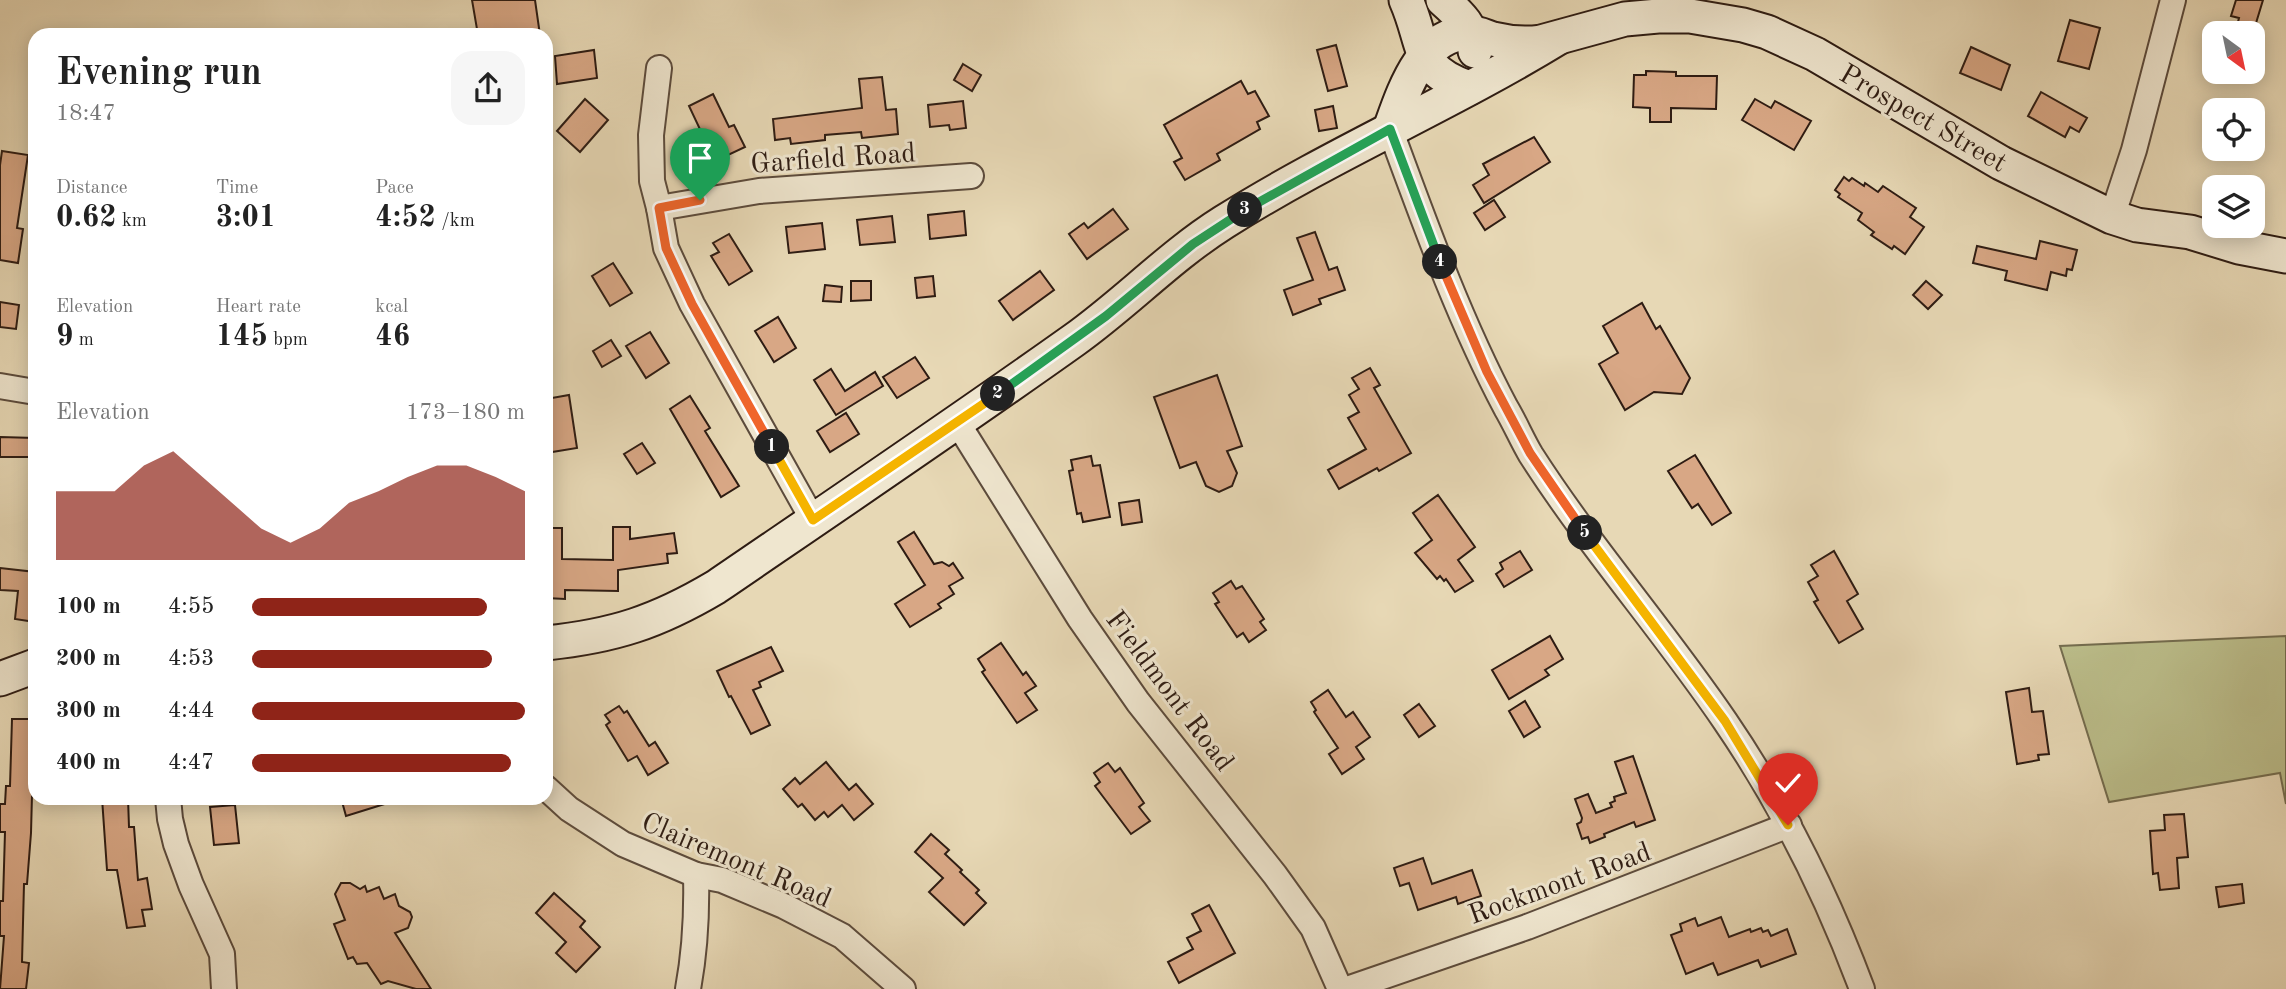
<!DOCTYPE html>
<meta charset="utf-8">
<style>
body{margin:0;font-family:"Old Standard TT",serif;background:#f6f6f6;color:#222;height:100vh;display:flex;flex-direction:column;font-size:26px;white-space:nowrap}
*{box-sizing:border-box;margin:0}
p{font-size:23px;color:#767676}
.icon{flex:none;width:38px;height:38px;fill:none;stroke:currentColor;stroke-width:2;stroke-linecap:round;stroke-linejoin:round}
.map{position:relative;flex:1;overflow:hidden}
.drawer{position:absolute;left:28px;top:28px;width:525px;height:777px;display:flex;flex-direction:column;background:#fff;border-radius:21px;box-shadow:0 4px 18px #0003}
.drawer>*{flex:none}
.needle{width:46px;rotate:147deg}
.fabs{position:absolute;left:2202px;top:21px;display:grid;gap:14px}
.fabs a{display:grid;place-items:center;width:63px;height:63px;border-radius:14px;background:#fff;box-shadow:0 4px 18px #0003;font-size:35px}
.pin{position:absolute;display:grid;place-items:center;width:60px;height:60px;color:#fff;margin:-72px -30px;border-radius:50% 50% 50% 0;rotate:-45deg;box-shadow:0 0 7px #0007}
.pin .icon{rotate:45deg}
.km{position:absolute;width:35px;height:35px;margin:-18px;border-radius:50%;background:#222;color:#fff;font-size:19px;line-height:35px;text-align:center}
.round{display:grid;place-items:center;flex:none;width:74px;height:74px;border-radius:21px;background:#f6f6f6}
.summary{display:flex;align-items:center;justify-content:space-between;height:119px;padding:0 28px}
h1{font-size:38px;font-weight:700;line-height:52px}
.figures{display:grid;grid-template-columns:repeat(3,1fr);gap:10px;height:119px;padding:7px 28px}
.figures div{display:grid;align-content:center}
.figures b{font-size:30px;font-weight:700}
.figures small{font-size:19px;font-weight:400}
.figures p{font-size:19px}
.chart{height:196px;padding:14px 28px}
.chart p{display:flex;justify-content:space-between}
.chart svg{width:100%;height:126px;margin-top:7px;fill:#8f2418;opacity:.7}
ul{padding:0 28px;list-style:none;font-size:23px}
li{display:grid;grid-template-columns:112px 84px 1fr;align-items:center;height:52px}
li i{height:18px;border-radius:9px;background:#8f2418}
.map>svg:first-child{display:block}
.green{fill:#bbbd8a;stroke:#746c4e;stroke-width:2}
.building{fill:#d8a785;stroke:#2e1c13;stroke-width:2}
.lines{fill:none;stroke-linecap:round;stroke-linejoin:round}
.street-casing{stroke:#5c4b3c;stroke-width:28}
.secondary-casing{stroke:#2e1c13;stroke-width:37}
.street{stroke:#efe6cf;stroke-width:24}
.secondary{stroke:#efe6cf;stroke-width:33}
.split-1-casing{stroke:#fff;stroke-width:14}
.split-2-casing{stroke:#fff;stroke-width:14}
.split-3-casing{stroke:#fff;stroke-width:14}
.split-4-casing{stroke:#fff;stroke-width:14}
.split-5-casing{stroke:#fff;stroke-width:14}
.split-6-casing{stroke:#fff;stroke-width:14}
.split-1{stroke:#f0652b;stroke-width:9}
.split-2{stroke:#f5b400;stroke-width:9}
.split-3{stroke:#22a559;stroke-width:9}
.split-4{stroke:#22a559;stroke-width:9}
.split-5{stroke:#f0652b;stroke-width:9}
.split-6{stroke:#f5b400;stroke-width:9}
.labels{text-anchor:middle;stroke-width:6;stroke-linejoin:round;paint-order:stroke}
.street-label{font-size:28px;fill:#2e1c13;stroke:#efe6cf}
</style>
<div class="map">
<svg width="2286" height="989" viewBox="0 0 2286 989">
<rect width="100%" height="100%" fill="#e7d8b5"/>
<filter id="stains"><feTurbulence type="fractalNoise" baseFrequency=".00286" numOctaves="4"/><feColorMatrix values="0 0 0 0 .2 0 0 0 0 .09 0 0 0 0 .02 0 0 0 .5 -.17"/></filter>
<radialGradient id="worn" r=".72"><stop offset=".6" stop-color="#630" stop-opacity="0"/><stop offset="1" stop-color="#630" stop-opacity=".3"/></radialGradient>
<polygon class="green" points="2286,636 2286,804 2280,773 2109,802 2060,646"/>
<g class="building">
<polygon points="472,0 535,0 540,35 478,35"/>
<polygon points="2236,0 2263,0 2253,33 2235,33 2239,18 2231,16"/>
<polygon points="2070,20 2100,28 2089,69 2058,61"/>
<polygon points="1336,45 1347,86 1328,91 1317,50"/>
<polygon points="1971,47 2010,65 2001,90 1960,73"/>
<polygon points="594,50 597,78 557,84 555,56"/>
<polygon points="963,64 981,75 972,91 954,80"/>
<polygon points="1646,71 1676,72 1676,76 1717,76 1716,109 1671,108 1671,122 1650,122 1650,108 1633,107 1634,75 1646,75"/>
<polygon points="882,77 886,110 896,109 898,134 862,138 861,132 825,135 825,140 791,144 790,138 775,140 773,119 862,108 859,79"/>
<polygon points="1241,81 1248,94 1255,91 1269,116 1257,122 1260,129 1217,154 1220,160 1185,180 1174,162 1182,158 1164,125"/>
<polygon points="2041,92 2087,118 2079,132 2070,127 2065,137 2028,116"/>
<polygon points="713,94 729,127 734,125 745,147 726,156 716,135 705,140 689,106"/>
<polygon points="585,99 608,120 580,152 557,131"/>
<polygon points="1755,99 1771,108 1775,101 1811,121 1794,150 1742,120"/>
<polygon points="963,101 966,128 950,130 949,125 930,127 928,105"/>
<polygon points="1333,106 1337,128 1319,131 1315,110"/>
<polygon points="1534,137 1550,162 1484,203 1473,185 1489,175 1483,164"/>
<polygon points="2,151 28,155 17,228 23,229 18,263 0,260 0,165"/>
<polygon points="1844,177 1849,181 1852,178 1864,186 1865,183 1878,192 1883,186 1916,208 1910,217 1924,227 1905,254 1894,246 1892,249 1871,235 1874,232 1858,220 1862,213 1838,197 1840,194 1835,190"/>
<polygon points="1494,200 1505,217 1485,230 1474,213"/>
<polygon points="1113,209 1128,229 1087,259 1069,234 1084,223 1088,228"/>
<polygon points="964,211 966,235 930,239 928,215"/>
<polygon points="892,216 895,242 860,245 857,220"/>
<polygon points="822,223 825,249 789,253 786,227"/>
<polygon points="1315,232 1329,270 1337,267 1345,290 1319,299 1321,304 1293,315 1284,290 1313,280 1297,238"/>
<polygon points="729,234 752,271 729,285 711,256 719,252 713,243"/>
<polygon points="2040,241 2077,250 2072,270 2067,269 2066,276 2051,272 2047,290 2005,280 2007,271 1973,263 1977,246 2036,259"/>
<polygon points="613,263 632,293 610,306 592,276"/>
<polygon points="1040,271 1054,290 1013,320 999,301"/>
<polygon points="933,276 935,296 917,298 915,278"/>
<polygon points="851,281 871,281 871,300 851,301"/>
<polygon points="1926,281 1942,295 1928,309 1913,295"/>
<polygon points="825,285 842,287 841,302 823,301"/>
<polygon points="0,302 19,305 16,329 0,327"/>
<polygon points="1642,303 1656,329 1660,326 1690,378 1682,394 1654,392 1625,410 1599,364 1618,353 1603,326"/>
<polygon points="778,317 796,348 774,362 755,331"/>
<polygon points="650,332 669,363 646,378 626,346"/>
<polygon points="611,340 621,356 602,367 593,351"/>
<polygon points="915,357 929,378 897,398 883,377"/>
<polygon points="1370,368 1380,385 1374,388 1411,453 1379,471 1377,468 1339,489 1328,470 1366,449 1348,418 1359,412 1349,395 1359,389 1352,378"/>
<polygon points="831,369 845,391 875,372 883,386 836,415 814,380"/>
<polygon points="1217,375 1242,446 1227,451 1237,473 1232,486 1219,492 1206,486 1196,462 1180,468 1154,397"/>
<polygon points="569,395 577,448 546,453 546,399"/>
<polygon points="690,396 710,428 705,431 739,486 721,497 670,409"/>
<polygon points="846,413 859,434 830,452 817,431"/>
<polygon points="0,437 35,438 35,457 0,457"/>
<polygon points="642,443 655,463 637,474 624,454"/>
<polygon points="1695,455 1731,513 1712,525 1698,504 1692,508 1668,471"/>
<polygon points="1091,456 1093,466 1100,465 1110,517 1083,522 1081,513 1077,514 1069,471 1073,470 1071,460"/>
<polygon points="1438,495 1475,547 1458,560 1473,581 1455,592 1446,579 1444,581 1440,576 1437,579 1415,553 1432,540 1413,513"/>
<polygon points="1139,500 1142,522 1122,525 1119,503"/>
<polygon points="613,527 630,527 630,539 674,533 677,553 667,554 668,563 618,570 618,591 565,590 565,599 546,598 546,528 562,528 562,559 613,560"/>
<polygon points="914,532 934,564 942,562 949,566 953,563 963,578 949,586 954,594 938,604 941,608 910,627 895,604 925,585 898,542"/>
<polygon points="1520,551 1532,570 1504,587 1496,574 1503,569 1500,563"/>
<polygon points="1834,551 1858,594 1847,601 1863,629 1839,643 1814,602 1818,600 1808,582 1818,576 1811,565"/>
<polygon points="0,568 35,572 35,622 15,619 18,591 0,590"/>
<polygon points="1231,581 1236,589 1242,586 1264,619 1260,622 1266,630 1249,642 1243,633 1237,637 1215,604 1219,602 1213,593"/>
<polygon points="1550,636 1563,659 1545,670 1549,675 1509,699 1492,670"/>
<polygon points="1001,643 1023,675 1026,672 1036,686 1025,693 1037,710 1017,723 982,672 985,670 978,659"/>
<polygon points="771,647 783,671 759,682 761,687 753,690 770,725 751,734 731,696 729,697 717,671"/>
<polygon points="2029,688 2032,712 2043,711 2049,754 2038,755 2039,760 2017,764 2006,692"/>
<polygon points="1328,690 1346,717 1353,712 1370,737 1356,747 1364,759 1342,774 1329,754 1338,748 1314,712 1316,710 1311,702"/>
<polygon points="1525,701 1540,727 1524,737 1509,711"/>
<polygon points="1419,704 1435,726 1419,737 1404,715"/>
<polygon points="619,706 624,713 627,711 649,746 655,742 668,763 648,775 637,756 628,761 606,725 610,722 605,715"/>
<polygon points="12,719 34,719 31,833 27,884 24,884 22,962 29,963 26,989 0,989 4,936 0,936 0,901 3,901 5,832 0,832 0,804 5,804 6,786 10,786"/>
<polygon points="1633,756 1655,820 1636,827 1634,822 1604,834 1605,837 1590,843 1588,837 1582,839 1577,824 1581,822 1582,818 1575,799 1588,794 1596,813 1612,807 1610,803 1615,801 1614,797 1626,793 1615,762"/>
<polygon points="826,762 849,790 856,784 873,804 854,820 842,805 828,817 824,812 815,820 802,804 798,807 783,789 795,778 800,784"/>
<polygon points="1108,763 1115,772 1120,768 1144,803 1139,807 1150,821 1131,834 1095,786 1100,782 1094,773"/>
<polygon points="102,798 128,798 129,827 134,827 138,880 147,878 152,909 142,910 145,926 127,928 117,870 107,870"/>
<polygon points="341,798 390,798 391,802 346,816"/>
<polygon points="235,805 239,843 214,845 210,807"/>
<polygon points="2184,814 2188,857 2177,858 2179,888 2160,890 2158,873 2153,874 2150,831 2165,830 2164,815"/>
<polygon points="931,834 949,850 945,854 962,870 960,872 979,890 976,893 986,903 964,925 929,892 943,878 915,852"/>
<polygon points="1423,858 1432,884 1472,870 1481,896 1458,904 1456,897 1418,910 1409,883 1400,886 1394,868"/>
<polygon points="341,883 350,883 360,889 365,886 367,892 379,887 384,899 395,894 399,906 410,912 412,917 408,928 395,933 431,989 416,989 388,981 381,984 367,963 357,964 353,957 348,959 334,924 345,920 335,894"/>
<polygon points="2242,884 2244,903 2219,907 2216,887"/>
<polygon points="554,893 585,921 580,927 600,947 576,972 556,953 566,942 536,913"/>
<polygon points="1209,905 1235,953 1179,983 1168,962 1193,949 1187,938 1201,931 1192,914"/>
<polygon points="1721,917 1729,937 1750,929 1751,932 1761,928 1763,932 1768,930 1771,936 1787,929 1796,954 1761,967 1758,960 1718,975 1713,963 1686,974 1671,935 1682,931 1680,924 1695,918 1698,926"/>
</g>
<g class="lines">
<g class="street-casing">
<g id="street">
<polyline points="659,68 651,135 652,181 659,208 666,248 692,304 813,520"/>
<path d="M1390,129C1425,224 1459,319 1506,408C1515,423 1522,440 1531,455C1590,547 1663,630 1725,721C1781,803 1827,895 1862,989"/>
<polyline points="659,208 759,191 971,176"/>
<polyline points="2112,217 2134,150 2173,0"/>
<polyline points="0,386 35,392"/>
<polyline points="957,422 1080,619 1138,702 1275,875 1313,928 1340,989"/>
<polyline points="546,788 569,809 623,844 696,875 722,880 784,906 842,936 903,989"/>
<polyline points="168,798 170,819 176,844 191,885 222,954 224,989"/>
<path d="M688,989C695,951 697,914 696,875"/>
<polyline points="1347,989 1527,927 1789,825"/>
</g>
</g>
<g class="secondary-casing">
<g id="secondary">
<path d="M1406,0C1426,45 1414,69 1469,88"/>
<path d="M1443,0C1460,15 1474,28 1475,51"/>
<path d="M1390,129C1403,93 1422,30 1472,33C1479,33 1486,37 1493,39C1509,43 1525,44 1541,42L1625,19L1658,16H1690L1743,25L1767,32L1815,54L2001,163L2112,217L2137,225L2190,232L2239,247L2286,256"/>
<path d="M546,643C614,636 657,622 716,587C836,505 956,424 1074,340C1126,303 1170,256 1224,222C1332,154 1450,104 1558,38"/>
<polyline points="0,679 35,666"/>
</g>
</g>
<use href="#street" class="street"/>
<use href="#secondary" class="secondary"/>
</g>
<g class="lines">
<g class="split-1-casing">
<polyline id="split-1" points="700,200 659,208 666,248 692,304 772,447"/>
</g>
<g class="split-2-casing">
<polyline id="split-2" points="772,447 813,520 998,394"/>
</g>
<g class="split-3-casing">
<polyline id="split-3" points="998,394 1106,316 1193,244 1245,210"/>
</g>
<g class="split-4-casing">
<polyline id="split-4" points="1245,210 1390,129 1440,262"/>
</g>
<g class="split-5-casing">
<polyline id="split-5" points="1440,262 1487,372 1530,453 1585,533"/>
</g>
<g class="split-6-casing">
<polyline id="split-6" points="1585,533 1725,721 1788,825"/>
</g>
<use href="#split-1" class="split-1"/>
<use href="#split-2" class="split-2"/>
<use href="#split-3" class="split-3"/>
<use href="#split-4" class="split-4"/>
<use href="#split-5" class="split-5"/>
<use href="#split-6" class="split-6"/>
</g>
<g class="labels">
<g class="street-label">
<text transform="translate(1924 117) rotate(30)" y="10">Prospect Street</text>
<text transform="translate(833 157) rotate(-4)" y="10">Garfield Road</text>
<text transform="translate(1171 690) rotate(53)" y="10">Fieldmont Road</text>
<text transform="translate(737 859) rotate(23)" y="10">Clairemont Road</text>
<text transform="translate(1559 882) rotate(-20)" y="10">Rockmont Road</text>
</g>
</g>
<rect width="100%" height="100%" filter="url(#stains)"/>
<rect width="100%" height="100%" fill="url(#worn)"/>
</svg>
<div class="fabs">
<a><svg class="needle" viewBox="-14 -14 28 28"><path d="M0-13l5 13h-10z" fill="#e53935"/><path d="M0 13l5-13h-10z" fill="#767676"/></svg></a>
<a><svg class="icon" aria-label="locate" viewBox="0 0 24 24"><circle cx="12" cy="12" r="6"/><path d="M12 2v4M12 18v4M2 12h4M18 12h4"/></svg></a>
<a><svg class="icon" aria-label="layers" viewBox="0 0 24 24"><path d="M12 4l9 5-9 5-9-5zM3 14l9 5 9-5"/></svg></a>
</div>
<div class="pin" style="left:700px;top:200px;background:#1e9e55"><svg class="icon" aria-label="arrive" viewBox="0 0 24 24"><path d="M6 21V4h12l-3 4 3 4H6"/></svg></div>
<div class="pin" style="left:1788px;top:825px;background:#d93025"><svg class="icon" aria-label="check" viewBox="0 0 24 24"><path d="M5 12l5 5 9-10"/></svg></div>
<b class="km" style="left:772px;top:447px">1</b>
<b class="km" style="left:998px;top:394px">2</b>
<b class="km" style="left:1245px;top:210px">3</b>
<b class="km" style="left:1440px;top:262px">4</b>
<b class="km" style="left:1585px;top:533px">5</b>
<section class="drawer">
<div class="summary"><div><h1>Evening run</h1><p>18:47</p></div><a class="round"><svg class="icon" aria-label="share" viewBox="0 0 24 24"><path d="M12 15V3M7 8l5-5 5 5M5 13v7h14v-7"/></svg></a></div>
<div class="figures">
<div><p>Distance</p><b>0.62<small> km</small></b></div>
<div><p>Time</p><b>3:01</b></div>
<div><p>Pace</p><b>4:52<small> /km</small></b></div>
</div>
<div class="figures">
<div><p>Elevation</p><b>9<small> m</small></b></div>
<div><p>Heart rate</p><b>145<small> bpm</small></b></div>
<div><p>kcal</p><b>46</b></div>
</div>
<div class="chart"><p><span>Elevation</span>173–180 m</p>
<svg viewBox="0 0 160 44" preserveAspectRatio="none"><path d="M0 44V20L10 20L20 20L30 11L40 6L50 15L60 24L70 33L80 38L90 33L100 24L110 20L120 15L130 11L140 11L150 15L160 20V44z"/></svg>
</div>
<ul>
<li><b>100 m</b>4:55<i style="width:86%"></i></li>
<li><b>200 m</b>4:53<i style="width:88%"></i></li>
<li><b>300 m</b>4:44<i style="width:100%"></i></li>
<li><b>400 m</b>4:47<i style="width:95%"></i></li>
</ul>
</section>
</div>
